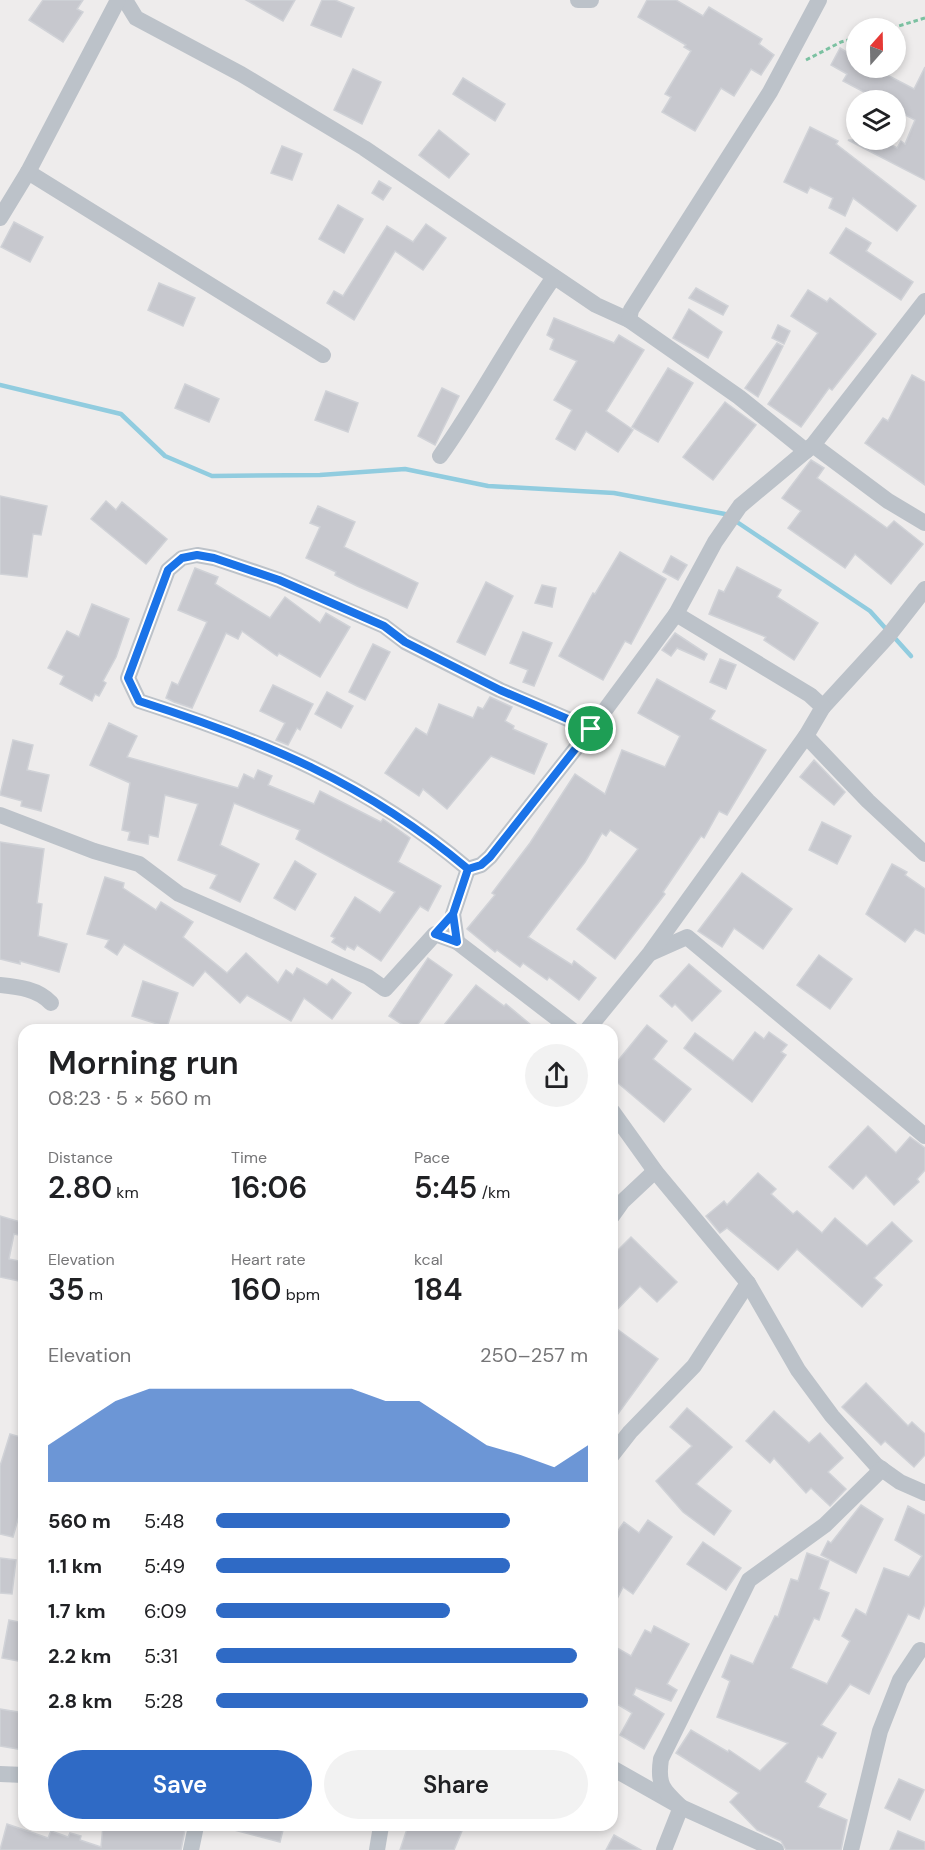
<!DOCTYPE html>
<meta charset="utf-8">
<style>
body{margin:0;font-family:"DM Sans",sans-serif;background:#f2f2f2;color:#202124;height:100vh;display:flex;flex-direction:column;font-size:22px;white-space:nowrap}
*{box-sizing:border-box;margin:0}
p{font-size:20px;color:#757577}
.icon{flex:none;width:33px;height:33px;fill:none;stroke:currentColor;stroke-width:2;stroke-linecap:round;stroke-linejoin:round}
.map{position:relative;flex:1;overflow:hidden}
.drawer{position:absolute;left:18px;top:1024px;width:600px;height:807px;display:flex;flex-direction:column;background:#fff;border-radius:18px;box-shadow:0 3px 9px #0003}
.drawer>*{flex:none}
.needle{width:39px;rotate:20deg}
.fabs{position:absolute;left:846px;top:18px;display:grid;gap:12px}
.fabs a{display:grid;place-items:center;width:60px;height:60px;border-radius:50%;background:#fff;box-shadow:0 3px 9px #0003;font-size:30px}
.pin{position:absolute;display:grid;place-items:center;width:51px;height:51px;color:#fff;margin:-26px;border:3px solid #fff;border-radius:50%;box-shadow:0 2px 6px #0007}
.round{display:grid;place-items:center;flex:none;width:63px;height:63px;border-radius:32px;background:#f2f2f2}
.head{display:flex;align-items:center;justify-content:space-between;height:102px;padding:0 30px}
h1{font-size:33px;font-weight:600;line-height:45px}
.figures{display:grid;grid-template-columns:repeat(3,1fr);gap:9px;height:102px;padding:6px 30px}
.figures div{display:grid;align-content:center}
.figures b{font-size:30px;font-weight:600}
.figures small{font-size:16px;font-weight:400}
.figures p{font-size:16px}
.chart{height:168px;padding:12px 30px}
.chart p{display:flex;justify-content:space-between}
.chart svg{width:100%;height:108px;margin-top:6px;fill:#2f6ac5;opacity:.7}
.cta{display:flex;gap:12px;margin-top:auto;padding:12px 30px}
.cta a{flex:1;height:69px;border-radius:36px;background:#2f6ac5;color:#fff;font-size:24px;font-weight:600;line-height:69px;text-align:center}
.cta a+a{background:#f2f2f2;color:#202124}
ul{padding:0 30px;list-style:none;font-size:20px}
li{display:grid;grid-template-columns:96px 72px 1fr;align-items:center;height:45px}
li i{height:15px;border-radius:8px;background:#2f6ac5}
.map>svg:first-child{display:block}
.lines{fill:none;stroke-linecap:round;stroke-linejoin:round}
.stream{stroke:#91ccdf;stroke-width:4.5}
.building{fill:#c7c8ce;stroke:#d0d2d7;stroke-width:1.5}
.path{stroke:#7bc1a1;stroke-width:3;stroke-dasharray:4.5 3;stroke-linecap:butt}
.minor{stroke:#bcc2c9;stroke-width:16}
.route-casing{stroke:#fff;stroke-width:12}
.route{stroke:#1a73e8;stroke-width:8}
</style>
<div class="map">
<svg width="925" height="1850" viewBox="0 0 925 1850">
<rect width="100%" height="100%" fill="#eeecec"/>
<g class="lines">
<g class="stream">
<polyline points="0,385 121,414 165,456 212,476 320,475 405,469 488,486 614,493 725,514 870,611 887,630"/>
<polyline points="893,636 911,656"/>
</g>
</g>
<g class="building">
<polygon points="43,0 83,0 77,9 83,12 63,42 29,20"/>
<polygon points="246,0 295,0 283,21"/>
<polygon points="322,0 335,0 354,8 341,37 311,25"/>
<polygon points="647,0 676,0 703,16 709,7 762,39 759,44 774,55 761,75 751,69 734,96 721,88 695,131 662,112 671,97 665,94 691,51 684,47 686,45 638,17"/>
<polygon points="840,48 856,58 856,68 874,68 914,89 925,67 925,180 848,140 883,140 897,148 901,141 905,144 915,120 896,110 896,100 879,100 843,81 847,74 831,65"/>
<polygon points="353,69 381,82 362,124 334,110"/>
<polygon points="463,78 505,104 495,121 453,94"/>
<polygon points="810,127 838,141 836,144 916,206 897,231 853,198 845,216 829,208 833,198 810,187 807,193 784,182"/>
<polygon points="439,130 469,154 449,178 419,155"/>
<polygon points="282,146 302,154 292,180 271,173"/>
<polygon points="379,181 391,188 383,200 372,193"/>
<polygon points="338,205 363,219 344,253 319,239"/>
<polygon points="14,222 43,237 30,262 1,247"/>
<polygon points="426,224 446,238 423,270 395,251 354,320 327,303 334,291 343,296 387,226 413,242"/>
<polygon points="846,228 871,243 866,251 913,282 901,300 830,253"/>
<polygon points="159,283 195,298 183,326 148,310"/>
<polygon points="696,288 728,306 723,315 689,298"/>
<polygon points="808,290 827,302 830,298 876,334 832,390 829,388 801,427 768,404 818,333 791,316"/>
<polygon points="689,309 722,332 708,358 673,338"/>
<polygon points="554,318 614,343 619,335 644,350 606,411 633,430 618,452 586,431 575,450 556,439 572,410 554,400 577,361 550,349 554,339 547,335"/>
<polygon points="778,325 790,331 784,344 772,338"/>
<polygon points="777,343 783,346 758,397 745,388"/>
<polygon points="668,368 693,383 658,442 632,427"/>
<polygon points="912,375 925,382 925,485 865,443 883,418 888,421"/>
<polygon points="185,384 219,399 209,422 175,408"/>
<polygon points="442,388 459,396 435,445 418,436"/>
<polygon points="326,391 358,403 348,432 315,420"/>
<polygon points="725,402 756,425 713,480 683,457"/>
<polygon points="811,460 824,468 817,478 887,528 894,521 923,544 891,584 855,554 845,568 788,528 801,511 782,498"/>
<polygon points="0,496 47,506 41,535 33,534 27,577 0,574"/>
<polygon points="106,501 116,510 122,502 167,539 146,564 91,519"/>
<polygon points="318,506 355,522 344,547 418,583 407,608 357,586 335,575 336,572 306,558 320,527 310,523"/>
<polygon points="620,552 666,579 631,644 625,641 603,680 559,656 593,593 595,594"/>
<polygon points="671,556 687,565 678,580 663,572"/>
<polygon points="737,567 781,590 777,597 818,623 794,660 764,640 766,637 709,614 719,590 724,592"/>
<polygon points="195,568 218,577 215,584 270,618 285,597 320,623 326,613 350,627 320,677 279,653 277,656 242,631 238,639 226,633 192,708 174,702 166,698 172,682 178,685 207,622 178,610"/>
<polygon points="486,582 513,596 485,655 457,642"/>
<polygon points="542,585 556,588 552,607 535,603"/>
<polygon points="92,604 129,619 116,657 103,681 106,683 99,696 95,694 92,701 60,684 64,676 48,668 67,631 79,637"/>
<polygon points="523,632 552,643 534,686 523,682 528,670 510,663"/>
<polygon points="675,633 707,654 704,660 677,648 671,656 662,650"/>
<polygon points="373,644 390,652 365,700 349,692"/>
<polygon points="720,659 736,665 726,689 710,682"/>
<polygon points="657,679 715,711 710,719 766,750 727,815 719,811 704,838 701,836 663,892 665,894 615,959 577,929 638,849 610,830 606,836 602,833 585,862 528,937 572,965 574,961 596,978 579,1000 549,977 547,980 523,963 520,967 497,950 495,952 467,929 495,895 492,893 530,843 575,774 605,794 622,750 665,767 680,736 638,713"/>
<polygon points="273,685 313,704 300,730 297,728 288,745 276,740 285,723 260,711"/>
<polygon points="327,692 353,706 341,728 315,714"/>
<polygon points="490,697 512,707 505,721 514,726 513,729 547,744 534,774 491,756 447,809 423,789 419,796 385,773 416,728 427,735 439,704 473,718 478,707 483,709"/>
<polygon points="109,723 137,736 127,757 238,788 244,774 254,779 258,770 272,776 268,785 314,804 320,791 381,822 383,819 410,838 398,862 441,886 428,911 420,906 381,961 357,945 354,950 347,946 345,950 332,942 335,938 331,936 355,897 380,913 395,892 296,839 300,830 234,803 220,845 259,864 240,902 210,888 217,875 178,860 198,804 165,795 158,837 149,835 148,844 128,840 130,832 122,830 130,783 90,765"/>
<polygon points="13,740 33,745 27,770 49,775 41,811 21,806 22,801 0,795"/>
<polygon points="814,760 845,792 834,805 800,777"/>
<polygon points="822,822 851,836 837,864 809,850"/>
<polygon points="0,842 44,849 37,903 42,904 38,936 67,944 59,972 20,961 20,964 0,959"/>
<polygon points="295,861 316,874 295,910 274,898"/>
<polygon points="892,864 907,872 905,875 925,889 925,934 915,929 905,942 866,914"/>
<polygon points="742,873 792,909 763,949 734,928 722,947 698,931"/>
<polygon points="105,877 124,883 123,888 156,910 161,902 193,922 183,937 227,973 246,953 278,983 286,970 293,975 297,968 327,985 332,979 351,993 332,1019 304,998 291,1021 247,995 240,1003 205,971 193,986 124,944 117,955 105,947 109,940 87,934"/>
<polygon points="819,955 852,979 830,1009 797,985"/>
<polygon points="428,958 452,975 414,1030 411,1030 389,1016"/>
<polygon points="689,964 721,991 692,1021 675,1004 672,1007 660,996"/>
<polygon points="143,981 178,993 167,1027 132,1016"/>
<polygon points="476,985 504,1006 506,1004 537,1030 440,1030"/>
<polygon points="647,1025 667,1041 653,1059 691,1089 664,1122 612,1078 612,1068"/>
<polygon points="755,1032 764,1039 769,1032 787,1045 781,1052 786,1055 752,1102 684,1048 695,1033 733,1061"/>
<polygon points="868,1126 896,1153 910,1137 925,1148 925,1170 917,1179 919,1182 894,1205 866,1175 853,1189 829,1167"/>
<polygon points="758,1173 776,1189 771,1194 793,1214 797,1211 822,1233 835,1218 867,1246 892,1222 912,1241 874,1278 882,1285 862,1307 797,1249 778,1270 727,1228 720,1233 706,1216 724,1201 727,1205"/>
<polygon points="0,1216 24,1223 24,1236 14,1234 9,1259 24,1262 24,1282 0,1277"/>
<polygon points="631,1237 677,1282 657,1302 640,1286 612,1315 612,1256"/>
<polygon points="617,1329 658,1359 612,1422 612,1336"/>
<polygon points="866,1383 908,1426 912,1422 925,1434 925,1455 914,1467 885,1441 881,1445 842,1407"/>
<polygon points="687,1408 732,1447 696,1484 731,1511 714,1535 683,1512 656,1481 692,1446 670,1427"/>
<polygon points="774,1411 809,1443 820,1433 843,1458 828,1472 846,1489 830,1506 811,1488 806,1493 774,1458 770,1463 746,1441"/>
<polygon points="10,1434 24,1438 24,1498 13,1537 0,1534 0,1466"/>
<polygon points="861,1505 883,1519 856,1573 821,1555 828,1541 831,1543"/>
<polygon points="908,1506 925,1515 925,1604 919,1619 908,1614 869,1694 850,1684 821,1725 836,1733 822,1758 818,1756 805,1782 826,1794 818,1807 847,1820 841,1850 786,1850 781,1841 757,1830 730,1802 739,1793 676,1753 691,1730 728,1752 729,1750 760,1771 788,1743 717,1717 730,1681 722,1677 731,1655 753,1664 775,1616 778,1617 791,1579 798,1581 807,1553 829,1561 819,1589 829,1593 819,1620 814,1618 791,1668 827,1684 850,1641 842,1636 856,1609 866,1615 884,1568 909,1577 922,1556 895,1540"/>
<polygon points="648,1520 672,1537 633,1594 623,1587 612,1609 612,1539 624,1522 639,1533"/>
<polygon points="703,1542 741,1568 726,1590 687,1564"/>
<polygon points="0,1558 16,1560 12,1594 0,1593"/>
<polygon points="9,1620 24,1623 24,1662 2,1658"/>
<polygon points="654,1626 689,1644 667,1684 677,1690 671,1701 636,1688 633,1695 664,1714 644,1749 620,1735 632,1713 612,1701 612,1645 631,1656 645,1630 651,1633"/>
<polygon points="0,1709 24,1713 24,1750 0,1746"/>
<polygon points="899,1779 924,1790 910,1820 885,1808"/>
<polygon points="7,1824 48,1838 51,1831 68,1837 70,1833 81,1836 80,1840 101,1847 103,1826 174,1826 185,1830 181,1850 0,1850"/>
<polygon points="235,1826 284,1826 280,1842 234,1830"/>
<polygon points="408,1826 464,1826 454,1850 400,1850"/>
<polygon points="898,1831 925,1842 925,1850 890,1850"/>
<polygon points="614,1835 641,1850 606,1850"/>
</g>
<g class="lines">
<g class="path">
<polyline points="892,28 925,18"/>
<polyline points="806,60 841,42 856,38"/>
</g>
<g class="minor">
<polyline points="125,0 136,18 241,74 364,148 596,305 629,320 631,310 770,92 819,0"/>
<polyline points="578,0 591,0"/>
<polyline points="28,172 323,355"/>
<polyline points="0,218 28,172 118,0"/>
<polyline points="629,320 739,397 806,451"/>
<polyline points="813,445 888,501 925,523"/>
<path d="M440,456C481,398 513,335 554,277"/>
<polyline points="823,707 889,635 925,589"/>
<polyline points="806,736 868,801 925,854"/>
<polyline points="0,815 94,851 139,864 179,894 368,977 385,989 435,934 457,942 572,1030"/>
<polyline points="468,869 481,865 490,857 591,729 676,614"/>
<path d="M457,942L453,914L468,869C367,783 263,741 139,701L128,678L168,570L182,558L197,555L214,558L279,580L384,626L405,642L500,690L591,729"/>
<polyline points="651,953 687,937 925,1136"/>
<path d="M0,985C19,987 38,989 51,1003"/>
<polyline points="587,1030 650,953 806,736 823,707 810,695 676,614 715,542 740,506 813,445 925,301"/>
<polyline points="612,1111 655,1171 748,1283 798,1370 832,1416 876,1465 900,1482 925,1493"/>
<polyline points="612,1216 622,1202 655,1171"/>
<polyline points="612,1455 630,1432 694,1366 748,1283"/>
<polyline points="612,1768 681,1807 776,1850"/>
<polyline points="0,1774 24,1775"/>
<polyline points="191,1850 196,1826"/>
<polyline points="377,1850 381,1826"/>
<path d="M664,1850L681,1807C663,1790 657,1785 661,1759L749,1580L825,1525L882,1469"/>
<polyline points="851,1850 880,1731 900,1680 920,1650"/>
</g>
</g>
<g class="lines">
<g class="route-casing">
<path id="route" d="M591,729L490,857L481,865L468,869L453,914L435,934L457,942L453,914L468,869C366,783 264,741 139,701L128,678L168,570L182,558L197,555L214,558L279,580L384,626L405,642L500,690L591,729"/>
</g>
<use href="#route" class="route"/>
</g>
</svg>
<div class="fabs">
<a><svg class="needle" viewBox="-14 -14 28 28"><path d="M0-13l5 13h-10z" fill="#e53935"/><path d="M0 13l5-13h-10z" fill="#757577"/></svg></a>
<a><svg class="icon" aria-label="layers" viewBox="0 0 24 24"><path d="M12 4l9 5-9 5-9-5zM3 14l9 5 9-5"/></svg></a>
</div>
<div class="pin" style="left:591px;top:729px;background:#1e9e55"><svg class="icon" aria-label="arrive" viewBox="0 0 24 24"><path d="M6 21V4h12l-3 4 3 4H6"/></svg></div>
<section class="drawer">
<div class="head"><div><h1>Morning run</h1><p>08:23 · 5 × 560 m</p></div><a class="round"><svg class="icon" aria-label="share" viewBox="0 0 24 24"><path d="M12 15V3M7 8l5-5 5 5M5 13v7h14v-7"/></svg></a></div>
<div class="figures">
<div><p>Distance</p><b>2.80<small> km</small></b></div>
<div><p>Time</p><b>16:06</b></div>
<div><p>Pace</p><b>5:45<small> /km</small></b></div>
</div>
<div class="figures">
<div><p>Elevation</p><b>35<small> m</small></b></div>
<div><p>Heart rate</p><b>160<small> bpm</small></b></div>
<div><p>kcal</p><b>184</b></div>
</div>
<div class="chart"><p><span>Elevation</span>250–257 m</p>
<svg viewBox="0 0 160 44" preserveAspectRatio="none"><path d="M0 44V29L10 20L20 11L30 6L40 6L50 6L60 6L70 6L80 6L90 6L100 11L110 11L120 20L130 29L140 33L150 38L160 29V44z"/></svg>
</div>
<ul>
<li><b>560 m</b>5:48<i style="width:79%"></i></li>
<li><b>1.1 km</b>5:49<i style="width:79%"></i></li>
<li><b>1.7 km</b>6:09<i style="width:63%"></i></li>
<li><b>2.2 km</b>5:31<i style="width:97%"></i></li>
<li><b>2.8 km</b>5:28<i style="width:100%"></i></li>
</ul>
<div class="cta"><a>Save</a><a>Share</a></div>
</section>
</div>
